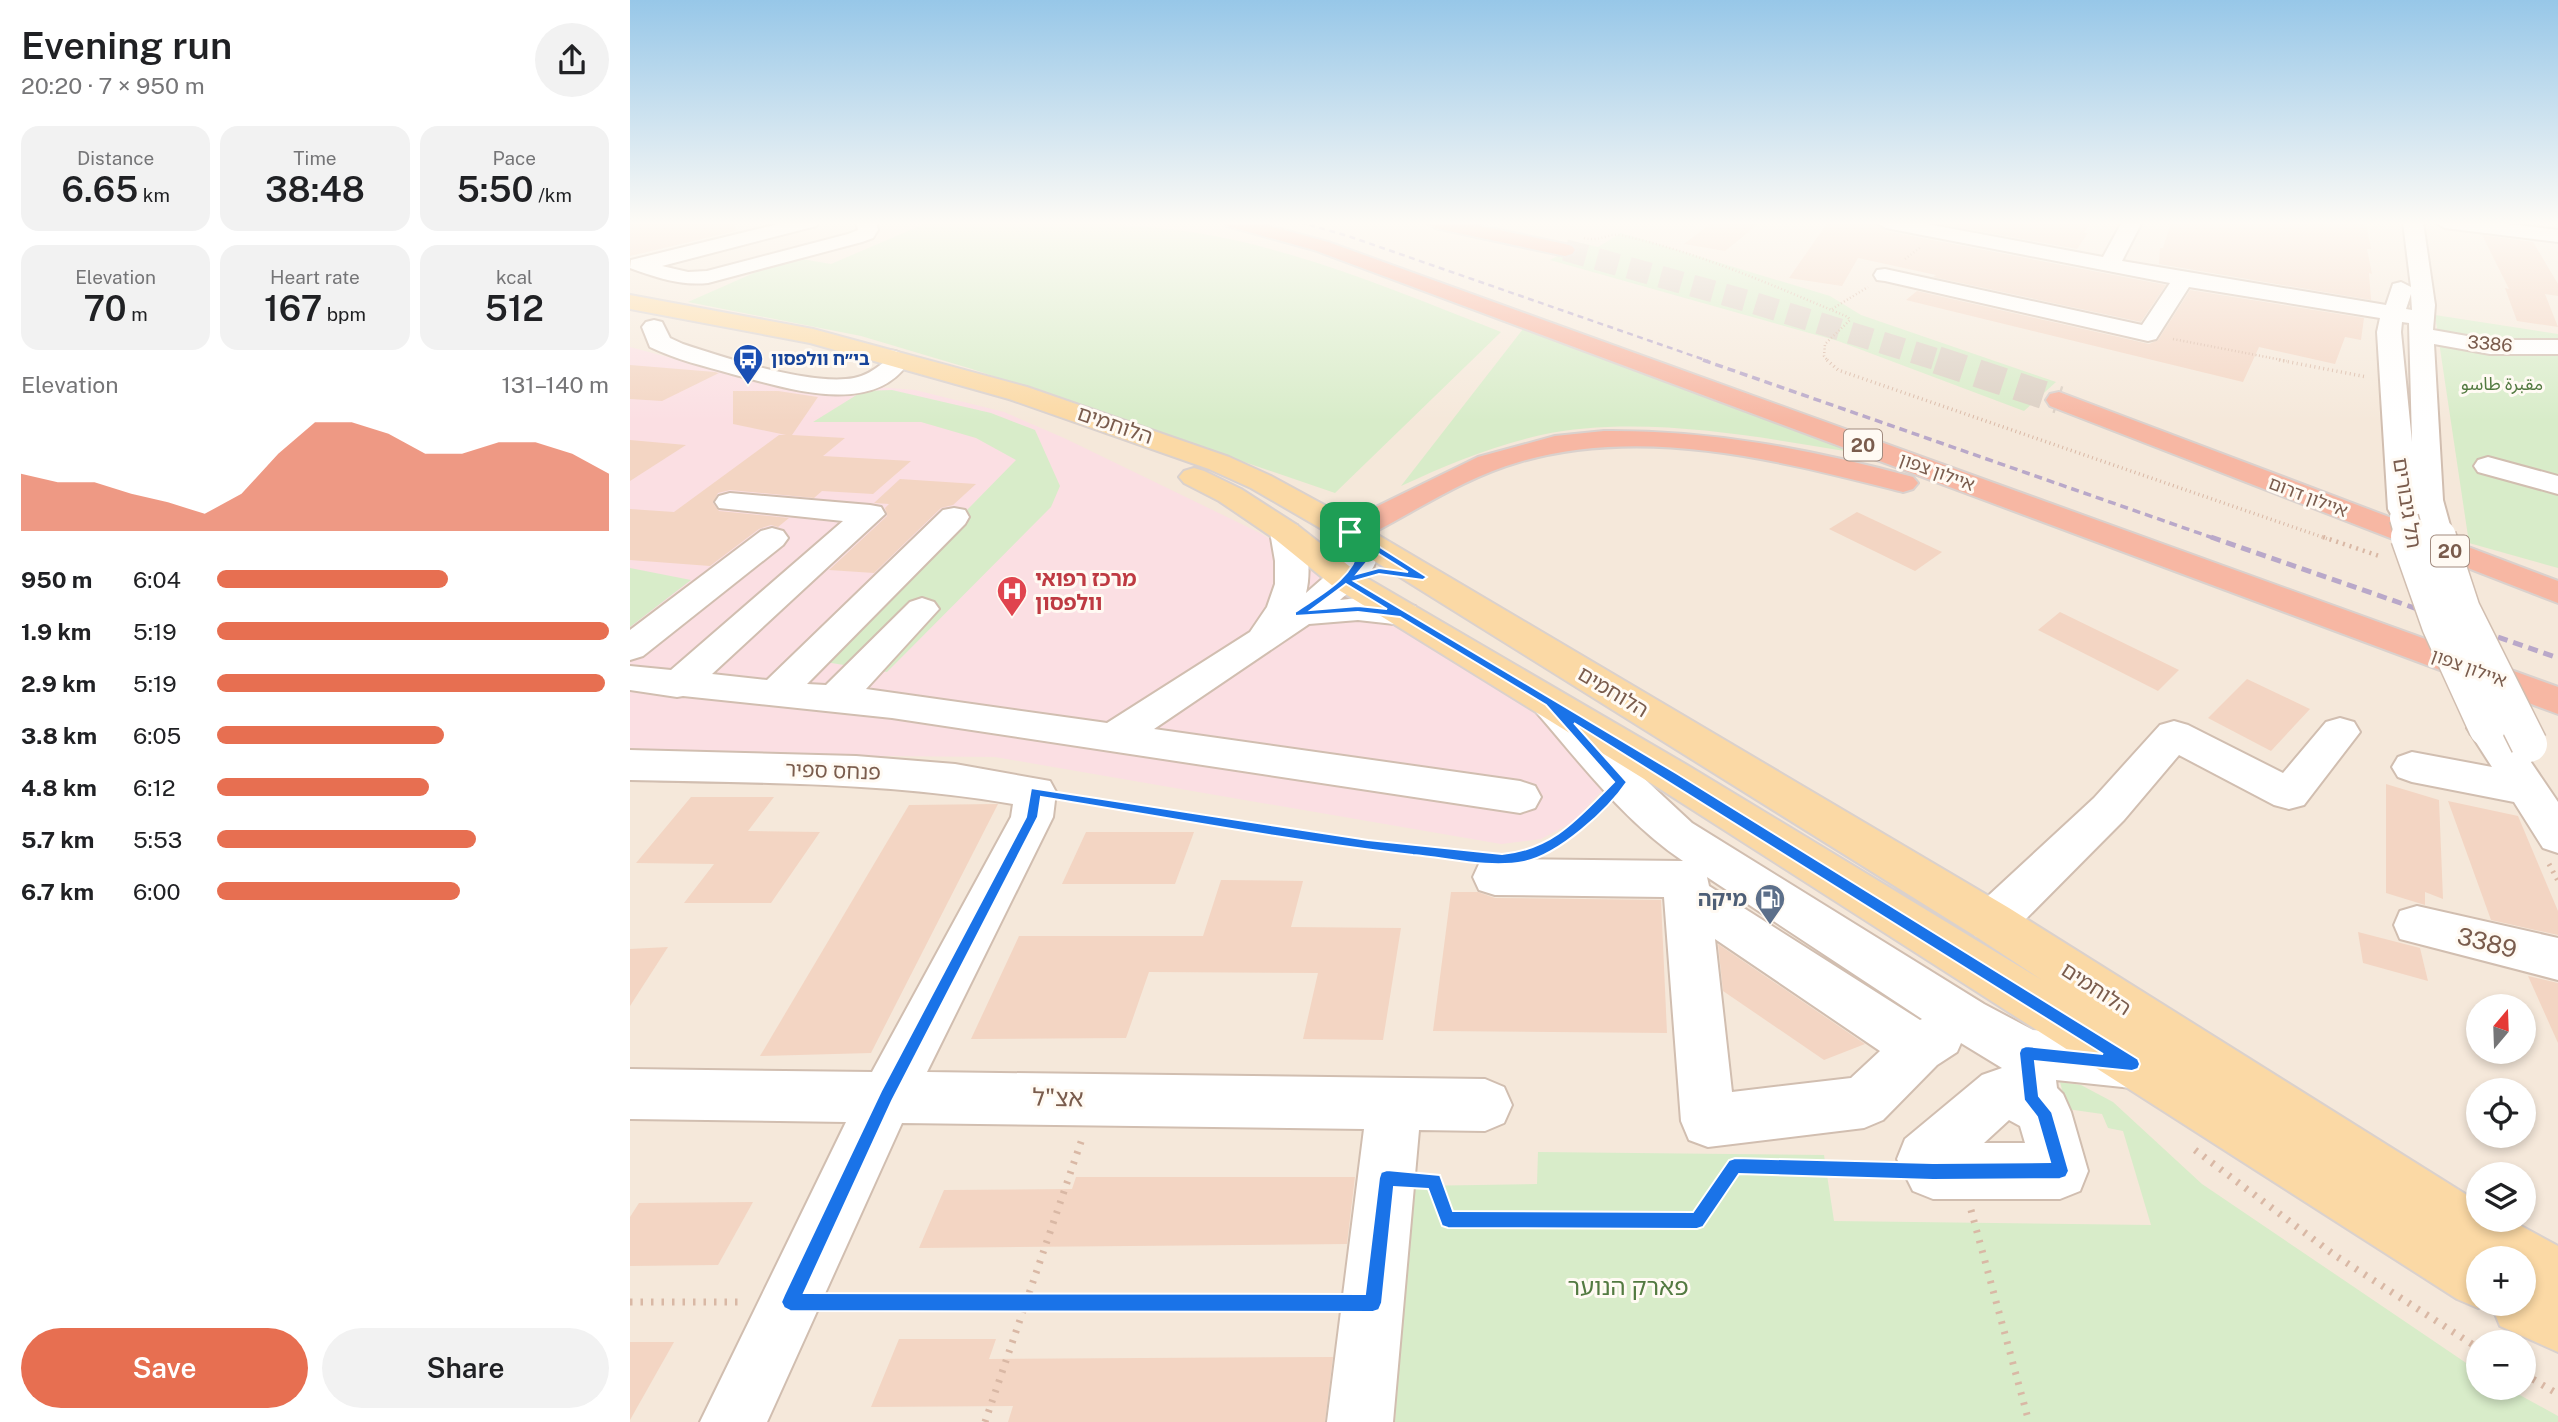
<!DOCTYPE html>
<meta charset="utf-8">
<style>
body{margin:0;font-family:"Public Sans","Noto Sans Arabic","Noto Sans Hebrew",sans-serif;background:#f2f2f2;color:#202124;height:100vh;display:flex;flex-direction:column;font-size:26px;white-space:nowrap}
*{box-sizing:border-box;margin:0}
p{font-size:23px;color:#757577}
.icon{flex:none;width:38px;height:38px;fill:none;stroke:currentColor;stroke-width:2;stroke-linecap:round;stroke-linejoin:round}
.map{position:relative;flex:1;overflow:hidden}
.side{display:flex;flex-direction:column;background:#fff;width:630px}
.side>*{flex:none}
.needle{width:46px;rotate:19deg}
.tools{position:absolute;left:1836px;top:994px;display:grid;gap:14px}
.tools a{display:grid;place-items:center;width:70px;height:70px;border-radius:50%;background:#fff;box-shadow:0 4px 10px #0003;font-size:35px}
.pin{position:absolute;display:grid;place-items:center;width:60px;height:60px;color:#fff;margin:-30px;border-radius:14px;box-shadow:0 4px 10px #0006}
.round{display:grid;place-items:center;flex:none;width:74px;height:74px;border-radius:37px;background:#f2f2f2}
.summary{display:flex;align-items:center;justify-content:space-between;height:119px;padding:0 21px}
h1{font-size:38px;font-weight:600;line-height:52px}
.figures{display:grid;grid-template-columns:repeat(3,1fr);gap:10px;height:119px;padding:7px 21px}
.figures div{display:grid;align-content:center;border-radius:18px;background:#f2f2f2;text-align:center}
.figures b{font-size:35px;font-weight:600}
.figures small{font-size:19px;font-weight:400}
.figures p{font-size:19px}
.chart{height:196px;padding:14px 21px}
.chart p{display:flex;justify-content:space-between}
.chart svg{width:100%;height:126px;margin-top:7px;fill:#e76f51;opacity:.7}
.primary-button{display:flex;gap:14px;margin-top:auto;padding:14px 21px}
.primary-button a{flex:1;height:80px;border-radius:42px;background:#e76f51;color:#fff;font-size:28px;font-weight:600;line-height:80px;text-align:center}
.primary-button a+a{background:#f2f2f2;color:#202124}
ul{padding:0 21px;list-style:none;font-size:23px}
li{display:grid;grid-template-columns:112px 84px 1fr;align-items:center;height:52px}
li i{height:18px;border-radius:9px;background:#e76f51}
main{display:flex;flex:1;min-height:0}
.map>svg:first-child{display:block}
.residential{fill:#f5e8da;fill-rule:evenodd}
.medical{fill:#fbdfe3}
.green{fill:#d8ecc9}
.building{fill:#f3d5c3}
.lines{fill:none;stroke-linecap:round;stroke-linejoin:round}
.highway-tunnel-far1{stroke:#dcd0c4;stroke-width:22;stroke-dasharray:22 11;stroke-linecap:butt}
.highway-tunnel{stroke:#dcd0c4;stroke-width:28;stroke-dasharray:28 14;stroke-linecap:butt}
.minor-casing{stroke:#d1beb0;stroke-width:4}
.major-casing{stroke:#dad1cd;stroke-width:4}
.highway-casing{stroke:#dad1cd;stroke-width:4}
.path-far4{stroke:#d9b8a5;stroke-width:2.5;stroke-dasharray:1 2.5;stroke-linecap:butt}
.path-far3{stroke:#d9b8a5;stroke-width:3.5;stroke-dasharray:1 3.5;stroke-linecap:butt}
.path-far2{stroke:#d9b8a5;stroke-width:4.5;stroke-dasharray:2 5;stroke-linecap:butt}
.path-far1{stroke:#d9b8a5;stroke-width:5;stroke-dasharray:2 6;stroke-linecap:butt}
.path{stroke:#d9b8a5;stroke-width:7;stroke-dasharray:2.5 8;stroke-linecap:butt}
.minor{fill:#fff;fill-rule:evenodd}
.major{fill:#fbd9a5;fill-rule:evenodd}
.highway{fill:#f7b7a3;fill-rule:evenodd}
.rail-far2{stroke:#b9a8c9;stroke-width:2.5;stroke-dasharray:6 4.5;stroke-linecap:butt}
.rail-far1{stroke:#b9a8c9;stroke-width:3.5;stroke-dasharray:8 5;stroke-linecap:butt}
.rail{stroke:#b9a8c9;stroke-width:5;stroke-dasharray:10 6;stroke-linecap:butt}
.minor-bridge-far1-casing{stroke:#d1beb0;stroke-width:31;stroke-linecap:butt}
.minor-bridge-casing{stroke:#d1beb0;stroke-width:39;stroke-linecap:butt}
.minor-bridge-far1{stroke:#fff;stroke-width:28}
.minor-bridge{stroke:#fff;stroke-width:36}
.route{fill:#1a73e8;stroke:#fff;stroke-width:2;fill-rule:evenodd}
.labels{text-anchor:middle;stroke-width:6;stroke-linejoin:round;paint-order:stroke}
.far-street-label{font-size:18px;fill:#7a5c4d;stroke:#fffaf3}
.far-transit-label{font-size:18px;font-weight:bold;fill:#164399;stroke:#fffaf3;text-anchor:start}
.far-park-label{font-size:18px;fill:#537a41;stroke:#fffaf3}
.shield{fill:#fffaf3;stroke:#a28b7f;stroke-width:2}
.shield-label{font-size:19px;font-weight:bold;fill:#7a5c4d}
.street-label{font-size:21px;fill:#7a5c4d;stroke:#fffaf3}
.health-label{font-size:21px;font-weight:bold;fill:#be3a42;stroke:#fffaf3;text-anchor:start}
.service-label{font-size:21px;font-weight:bold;fill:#4e5e75;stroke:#fffaf3;text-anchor:end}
.near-street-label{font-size:24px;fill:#7a5c4d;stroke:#fffaf3}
.near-park-label{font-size:24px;fill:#537a41;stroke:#fffaf3}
</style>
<main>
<section class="side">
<div class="summary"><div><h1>Evening run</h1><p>20:20 · 7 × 950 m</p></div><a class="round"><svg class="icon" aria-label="share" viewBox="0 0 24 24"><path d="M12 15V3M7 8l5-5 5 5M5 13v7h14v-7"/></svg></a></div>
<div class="figures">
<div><p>Distance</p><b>6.65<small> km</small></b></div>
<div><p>Time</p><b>38:48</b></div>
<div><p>Pace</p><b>5:50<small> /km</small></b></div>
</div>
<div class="figures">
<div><p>Elevation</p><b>70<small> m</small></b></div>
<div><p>Heart rate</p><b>167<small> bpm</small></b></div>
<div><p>kcal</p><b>512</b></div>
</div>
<div class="chart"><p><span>Elevation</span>131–140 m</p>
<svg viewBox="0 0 160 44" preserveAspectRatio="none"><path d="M0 44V24L10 27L20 27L30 31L40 34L50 38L60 31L70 17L80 6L90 6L100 10L110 17L120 17L130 13L140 13L150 17L160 24V44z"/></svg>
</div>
<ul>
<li><b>950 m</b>6:04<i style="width:59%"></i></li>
<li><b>1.9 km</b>5:19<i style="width:100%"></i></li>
<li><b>2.9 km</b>5:19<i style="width:99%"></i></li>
<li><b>3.8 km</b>6:05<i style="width:58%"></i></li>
<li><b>4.8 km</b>6:12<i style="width:54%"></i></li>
<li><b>5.7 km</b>5:53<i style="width:66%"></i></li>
<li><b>6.7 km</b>6:00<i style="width:62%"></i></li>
</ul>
<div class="primary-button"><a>Save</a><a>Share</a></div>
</section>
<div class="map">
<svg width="1928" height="1422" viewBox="0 0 1928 1422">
<rect width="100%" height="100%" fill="#fdf6ec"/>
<path class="residential" d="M0,222H1928V1422H0ZM1848,1006H1894V1052H1848ZM1848,1090H1894V1136H1848ZM1848,1174H1894V1220H1848ZM1848,1258H1894V1304H1848ZM1848,1342H1894V1388H1848Z"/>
<polygon class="medical" points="0,347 109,376 175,390 247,387 285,390 374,412 434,438 632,534 894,703 980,782 943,822 911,839 871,844 365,757 0,754"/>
<g class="green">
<path d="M299,222C396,222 494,218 590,237C688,257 779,296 871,332L705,493L342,369L231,336L58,302L160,257L201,264Z"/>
<polygon points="991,233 1200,296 1231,315 1426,382 1394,411 1208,341 920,260 952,243 968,247"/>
<polygon points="1805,315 1928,334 1928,568 1839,543"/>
<path d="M893,329L1228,453C1127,437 1012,414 911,435C862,446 816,465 771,486Z"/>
<polygon points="262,390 361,413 405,430 430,486 421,507 257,672 189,661 386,460 346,438 291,422 183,422 233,391"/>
<polygon points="0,568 61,580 0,627"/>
<polygon points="1430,1082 1451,1085 1483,1102 1572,1184 1848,1371 1848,1388 1877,1388 1928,1416 1928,1422 765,1422 783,1186 907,1184 908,1152 1194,1155 1204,1221 1521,1225 1493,1131 1478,1128 1472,1114 1437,1109"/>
</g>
<g class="building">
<polygon points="0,222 105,222 106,231 0,256"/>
<polygon points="1083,222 1131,222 1095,251 1054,244"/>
<polygon points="1198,222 1244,222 1256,231 1536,285 1511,322 1303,277 1306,275 1228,258 1212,286 1159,278"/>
<polygon points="1299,222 1461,222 1454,233 1458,233 1447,249"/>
<polygon points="1541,222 1736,222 1741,249 1737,249 1742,274 1739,273 1741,300 1529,264 1530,248 1533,248"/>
<polygon points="1852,235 1903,242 1928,284 1928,296 1915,294 1928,327 1887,321 1875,288 1879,289"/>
<polygon points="1560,290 1734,318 1731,340 1715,337 1705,364 1629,347 1613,382 1276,300 1287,291 1519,344 1528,340"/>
<polygon points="0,365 85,372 89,373 32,401 0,399"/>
<polygon points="103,391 148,391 188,397 162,435 215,438 193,456 281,461 243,494 192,491 184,498 100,490 88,493 83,503 89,511 159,518 148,527 141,525 129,529 80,566 0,560 0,509 44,512 149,435 156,435 103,424"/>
<polygon points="0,440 56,445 0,481"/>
<polygon points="270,479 346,484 323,505 311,508 244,573 199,570 257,516 255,508 259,504 244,503"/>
<polygon points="1227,512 1312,552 1285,571 1199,529"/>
<polygon points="1430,612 1549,670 1528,691 1408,630"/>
<polygon points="1617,679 1680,709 1641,751 1578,718"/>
<polygon points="1756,784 1809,800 1813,899 1795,892 1795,905 1756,893"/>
<polygon points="61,797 144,797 118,831 190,832 141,903 54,903 84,864 6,863"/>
<polygon points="1818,801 1888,816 1928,911 1928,935 1861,920"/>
<polygon points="368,804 241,1053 130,1056 279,805"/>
<polygon points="456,832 564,832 545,884 432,884"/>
<polygon points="591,880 673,881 661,927 771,928 753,1040 673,1039 688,973 519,972 496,1038 341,1039 389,936 573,936"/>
<polygon points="821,892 848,892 865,898 1031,900 1037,1033 803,1031"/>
<polygon points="1728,932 1790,948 1798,981 1733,963"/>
<polygon points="1088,944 1235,1044 1194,1060 1093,991"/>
<polygon points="38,947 0,1006 0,949"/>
<polygon points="1898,976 1928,983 1928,1043"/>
<polygon points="446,1177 725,1177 717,1244 289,1248 314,1190 442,1189"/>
<polygon points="123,1202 88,1265 0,1266 0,1217 9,1203"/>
<polygon points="269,1339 366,1339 359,1359 703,1357 695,1422 378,1422 383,1406 241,1407"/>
<polygon points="0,1342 44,1342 0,1420"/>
</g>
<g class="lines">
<polyline class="highway-tunnel-far1" points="935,250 1121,302 1312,361"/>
<polyline class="highway-tunnel" points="1307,360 1429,400"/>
<g class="minor-casing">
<g id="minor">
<path d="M156,222H189L186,226L32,266L58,272L77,271L218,234L228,230L226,222H246L248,230L243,238L232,242L78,283C50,286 25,277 0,268L1,260Z"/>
<path d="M1246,222H1286L1473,257L1492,222H1512L1492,261L1756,305L1763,284L1771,282L1781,287L1773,222H1793L1805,305L1803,330L1860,340H1928V354H1860L1804,344L1813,500L1821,529L1816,536L1805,538L1794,536L1786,513L1773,518L1762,516L1758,509L1747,332L1750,318L1559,287L1526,339L1518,341L1255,281L1247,280L1244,275L1247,270L1255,269L1512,325L1540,283L1256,228ZM1781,294L1782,310L1776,309ZM1772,322L1779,323L1782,442L1771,332Z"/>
<polygon points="1805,222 1861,222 1928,230 1928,242 1815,228"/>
<path d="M24,320L32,322L40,338L53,344C95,358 181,386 224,378C235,376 244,370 253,363L249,357L252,352C266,348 271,352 278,363C242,418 153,387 102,374C74,366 47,360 20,347L12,327L16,322Z"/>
<polygon points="1858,457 1928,476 1928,494 1848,472 1844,466 1848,460"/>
<path d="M100,493L240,505L251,507L255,514L82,674L137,680L313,510L324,508L335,510L339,517L335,524L177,684L196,685L280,602L292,598L304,602L309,609L236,689L477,723L620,632L637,607L645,584V561L640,532L645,525L656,523L667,525C679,543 681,573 676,593L716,558V548L704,532L709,525C722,522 730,523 738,533C762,563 732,581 710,600L728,598L785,606L790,614L785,622L773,625L728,620L679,624L524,729L890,781L905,786L911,797L905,808L890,813L262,718L53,696L47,697L0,690V666L41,670L213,521L89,508L85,502L89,496Z"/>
<polygon points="142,528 153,531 158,538 153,545 13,656 0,660 0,630 131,531"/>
<path d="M921,691L935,695L1006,771L1062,823L1354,1004L1403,1030L1502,1040L1520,1047L1528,1064L1520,1081L1502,1088L1426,1080L1427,1088L1433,1094L1441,1112L1458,1171L1450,1191L1430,1199H1303L1283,1191L1267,1159L1275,1139L1352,1075L1372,1068L1331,1043L1327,1052L1307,1065L1253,1120L1234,1128L1078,1147L1059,1140L1051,1121L1034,897L865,895L849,890L843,877L849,864L865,859L1053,861C996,823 952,765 907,713L902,704L907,695ZM1077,877L1292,1019L1290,1020L1079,886ZM1085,939L1250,1051L1221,1078L1102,1092ZM1379,1120L1390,1126L1395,1143H1354Z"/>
<polygon points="1857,714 1871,718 1928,802 1928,853 1913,848 1884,802 1782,782 1768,777 1762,767 1768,757 1782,752 1862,767 1837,728 1843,718"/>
<polygon points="1710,718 1724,722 1730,732 1674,805 1659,809 1644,805 1549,755 1494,820 1379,936 1362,941 1345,936 1339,922 1345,908 1464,798 1530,725 1544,721 1558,725 1653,773 1696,722"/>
<path d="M0,750L226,756L325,764L420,781L426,792L423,817L297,1072L855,1079L874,1087L882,1105L874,1123L855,1131L789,1130L763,1422H697L734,1129L272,1123L137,1422H70L216,1122L0,1119V1069L242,1072L381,817L383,804C256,782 128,783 0,780Z"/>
<polygon points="1787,906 1928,938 1928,980 1770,939 1764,925 1770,911"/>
</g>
</g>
<g class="major-casing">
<polygon id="major" points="0,295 183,329 397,387 599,457 641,476 731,525 1379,908 1848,1202 1848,1220 1880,1220 1928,1246 1928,1352 1870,1326 1861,1304 1894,1304 1894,1258 1848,1258 1848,1304 1859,1304 1848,1308 1827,1299 1027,787 704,587 645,539 589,501 554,483 549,477 554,471 564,468 574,471 611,489 667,525 728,573 1057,765 1412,980 1345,936 709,539 621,488 579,469 379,399 180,343 0,309"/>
</g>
<g class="highway-casing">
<g id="highway">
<polygon points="594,222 625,222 698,242 1928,687 1928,714 684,250 597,226"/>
<polygon points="795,222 832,222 935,244 942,246 945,250 942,254 935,256 805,228"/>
<polygon points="1429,392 1928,581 1928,603 1420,406 1416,400 1420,394"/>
<path d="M974,431C1080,430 1181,449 1283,477L1288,483L1283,489L1273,492C1150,461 1016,425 889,462C833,478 783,513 731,539L720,541L709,539L704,532L709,525L848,457L925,436Z"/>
</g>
</g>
<g class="path-far4">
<path d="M954,238C971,242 978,233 990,235C1069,252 1144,286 1218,317L1220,320L1195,344L1194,356L1198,361"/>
<polyline points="1275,259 1291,247"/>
<polyline points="1202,309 1238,287"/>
<polyline points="1543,339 1657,361"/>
</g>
<g class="path-far3">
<polyline points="1197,360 1208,370 1698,539"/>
<polyline points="1649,360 1737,377"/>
</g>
<polyline class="path-far2" points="1693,537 1752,557"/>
<g class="path-far1">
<polyline points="437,797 738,845 840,856"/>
<polyline points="920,846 942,831 969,804"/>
<polyline points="1919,864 1928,881"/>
</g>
<g class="path">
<polyline points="1565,1150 1703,1254 1848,1348"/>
<polyline points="796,1180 804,1181 818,1220 1067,1220 1105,1166 1260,1170"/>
<polyline points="1341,1210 1399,1422"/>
<polyline points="0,1302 115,1302"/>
<polyline points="204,1302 699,1303"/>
<polyline points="1894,1374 1928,1394"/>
<polyline points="355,1422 453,1136"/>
</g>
<use href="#minor" class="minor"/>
<use href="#major" class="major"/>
<use href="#highway" class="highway"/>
<polyline class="rail-far2" points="669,222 718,236 1078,361"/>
<polyline class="rail-far1" points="1073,360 1586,539"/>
<polyline class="rail" points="1581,537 1928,658"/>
<g class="minor-bridge-far1-casing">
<g id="minor-bridge-far1">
<polyline points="1774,518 1780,539"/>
<polyline points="1805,529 1808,539"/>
</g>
</g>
<g class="minor-bridge-casing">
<g id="minor-bridge">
<polyline points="1779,537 1810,625 1857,728"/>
<polyline points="1808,537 1832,610 1899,744"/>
</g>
</g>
<use href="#minor-bridge-far1" class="minor-bridge-far1"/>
<use href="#minor-bridge" class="minor-bridge"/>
</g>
<linearGradient id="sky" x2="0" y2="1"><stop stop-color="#97c7e8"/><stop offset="0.53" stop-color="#fefbf6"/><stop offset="1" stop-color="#fefbf6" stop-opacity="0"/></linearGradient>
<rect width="1928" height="421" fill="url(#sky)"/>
<path class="route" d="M717,530H723L797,577L793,580L749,574L724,581L1046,773L1508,1059L1510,1064L1508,1069L1502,1071L1405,1061L1409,1096L1422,1112L1439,1171L1436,1177L1430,1179L1303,1180L1109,1174L1073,1227L1067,1229L818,1228L812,1226L798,1189L764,1187L752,1303L749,1310L743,1312L160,1311L154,1308L151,1302L154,1295L251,1091L396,817L401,788L738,840L872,854C924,849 949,817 984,782L916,705L770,617L728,612L665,616V612C688,596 725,578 728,548L715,532ZM736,546L778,572L749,568L727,574L737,562ZM716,584L757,609L728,606L681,610ZM944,723L1473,1054L1396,1046L1391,1048L1389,1053L1394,1100L1407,1117L1420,1162L1303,1163L1105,1158L1099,1160L1063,1212L823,1211L810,1175L757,1170L751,1172L749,1178L735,1294L174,1293L262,1101L408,817L411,797C535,817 659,841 783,855C818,858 859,869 894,862C929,855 978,810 997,782Z"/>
<defs>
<g id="bus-pin" transform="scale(1.575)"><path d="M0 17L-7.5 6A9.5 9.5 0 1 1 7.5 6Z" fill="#1a4fb4" stroke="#fffaf3"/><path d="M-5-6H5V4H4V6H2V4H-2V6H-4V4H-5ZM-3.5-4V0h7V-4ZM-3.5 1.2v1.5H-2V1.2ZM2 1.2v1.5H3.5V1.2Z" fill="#fff"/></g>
<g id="hospital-pin" transform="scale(1.575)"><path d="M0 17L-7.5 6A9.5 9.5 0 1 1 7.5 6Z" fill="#e0444e" stroke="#fffaf3"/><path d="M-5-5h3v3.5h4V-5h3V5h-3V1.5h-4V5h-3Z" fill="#fff"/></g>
<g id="fuel-pin" transform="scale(1.575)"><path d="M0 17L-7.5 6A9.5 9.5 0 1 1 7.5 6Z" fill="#5c6f8a" stroke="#fffaf3"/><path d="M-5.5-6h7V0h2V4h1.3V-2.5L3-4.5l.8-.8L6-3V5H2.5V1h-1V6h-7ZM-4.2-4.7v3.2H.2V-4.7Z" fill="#fff"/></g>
</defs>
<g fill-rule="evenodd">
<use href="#bus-pin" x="118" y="359"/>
<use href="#hospital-pin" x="382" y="591"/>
<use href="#fuel-pin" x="1140" y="899"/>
</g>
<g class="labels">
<g class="far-street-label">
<text transform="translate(1860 344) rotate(5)" y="6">3386</text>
<text transform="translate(1307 472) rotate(20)" y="6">איילון צפון</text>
<text transform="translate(1678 497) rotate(21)" y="6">איילון דרום</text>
<text transform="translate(1839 668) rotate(20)" y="6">איילון צפון</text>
</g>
<g class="far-transit-label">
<text x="141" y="365">בי״ח וולפסון</text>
</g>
<g class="far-park-label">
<text x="1872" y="390">مقبرة طاسو</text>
</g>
<g class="shield">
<rect x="1214" y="429.5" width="38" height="31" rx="5"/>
<rect x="1801" y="535.5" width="38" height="31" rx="5"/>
</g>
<g class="shield-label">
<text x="1233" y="452">20</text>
<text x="1820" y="558">20</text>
</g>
<g class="street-label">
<text transform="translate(485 425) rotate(19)" y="7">הלוחמים</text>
<text transform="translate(1777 503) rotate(81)" y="7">תל גיבורים</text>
<text transform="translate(983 692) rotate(31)" y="7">הלוחמים</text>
<text transform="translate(203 771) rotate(2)" y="7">פנחס ספיר</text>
<text transform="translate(1466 989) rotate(33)" y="7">הלוחמים</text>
</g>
<g class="health-label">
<text x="405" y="586">מרכז רפואי<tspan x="405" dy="24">וולפסון</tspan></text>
</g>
<g class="service-label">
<text x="1117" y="906">מיקה</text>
</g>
<g class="near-street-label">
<text transform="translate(1857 943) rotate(14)" y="8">3389</text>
<text transform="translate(428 1098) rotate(1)" y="8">אצ"ל</text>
</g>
<g class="near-park-label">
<text x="998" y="1295">פארק הנוער</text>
</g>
</g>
</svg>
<div class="tools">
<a><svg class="needle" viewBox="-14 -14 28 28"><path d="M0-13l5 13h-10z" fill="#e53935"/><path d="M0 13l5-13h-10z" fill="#757577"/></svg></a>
<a><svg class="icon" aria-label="locate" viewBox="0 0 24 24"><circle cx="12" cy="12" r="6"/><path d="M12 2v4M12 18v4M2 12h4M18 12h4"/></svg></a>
<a><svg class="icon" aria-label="layers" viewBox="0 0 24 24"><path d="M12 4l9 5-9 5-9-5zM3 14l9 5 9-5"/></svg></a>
<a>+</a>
<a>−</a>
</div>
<div class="pin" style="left:720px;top:532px;background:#1e9e55"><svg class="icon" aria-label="arrive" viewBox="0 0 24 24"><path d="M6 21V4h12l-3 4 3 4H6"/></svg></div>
</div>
</main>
